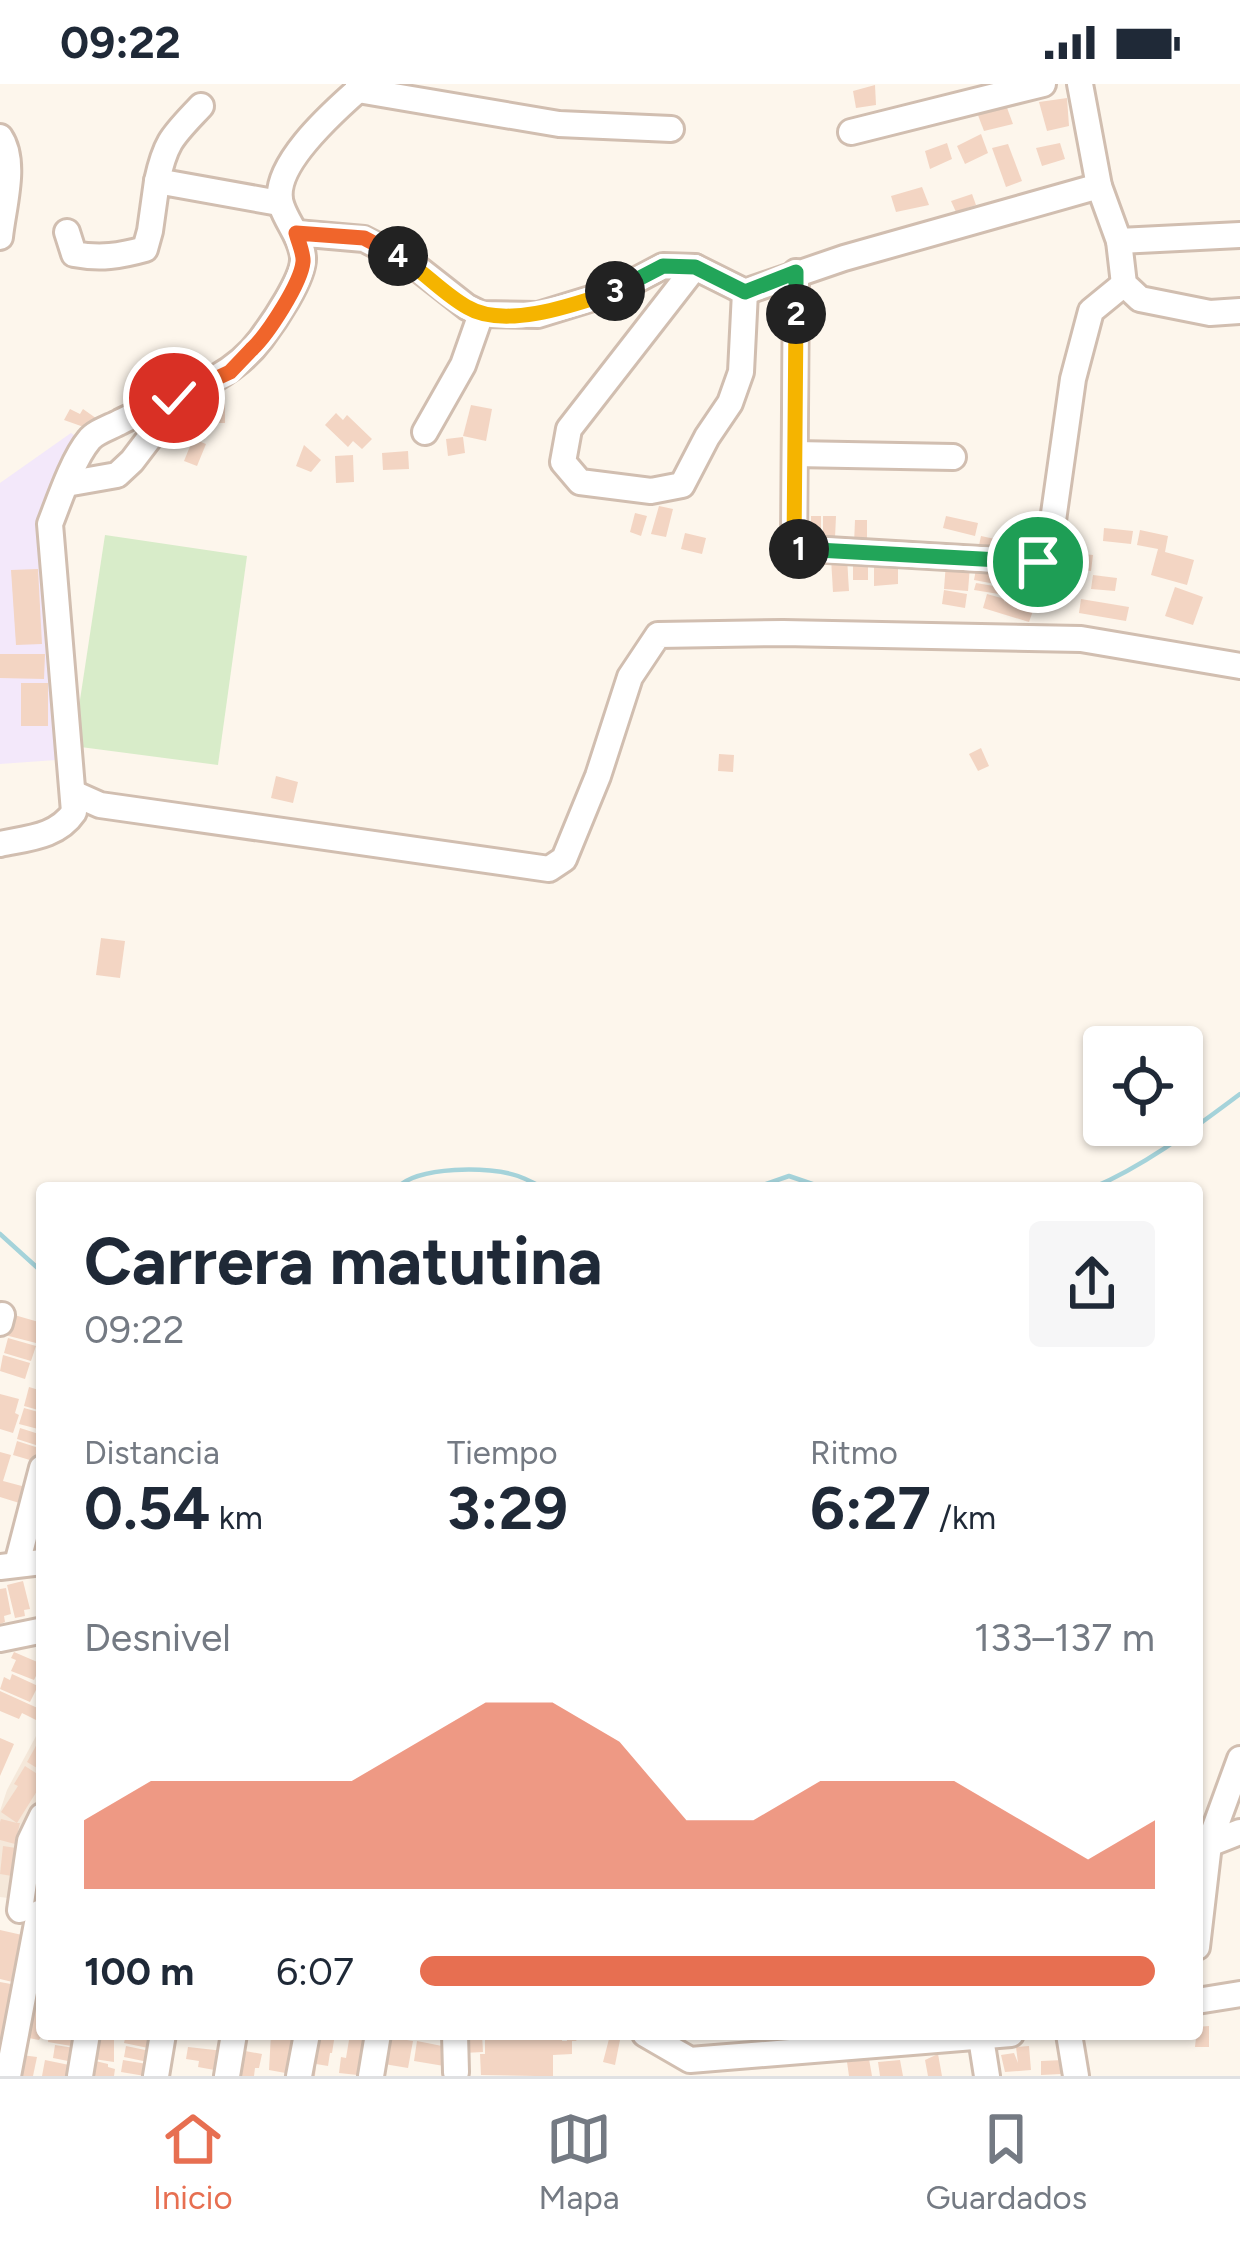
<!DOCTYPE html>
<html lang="es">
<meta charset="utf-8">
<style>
body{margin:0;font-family:Figtree,sans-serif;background:#f6f6f7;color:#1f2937;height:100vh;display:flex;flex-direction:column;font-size:45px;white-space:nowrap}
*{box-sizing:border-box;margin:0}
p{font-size:39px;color:#747a83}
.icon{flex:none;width:66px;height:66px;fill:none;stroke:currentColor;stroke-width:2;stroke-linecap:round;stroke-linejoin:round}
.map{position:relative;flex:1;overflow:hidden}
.side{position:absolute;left:36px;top:1098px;width:1167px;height:858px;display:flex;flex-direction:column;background:#fff;border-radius:12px;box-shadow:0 3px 9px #0004}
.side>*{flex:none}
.tools{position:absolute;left:1083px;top:942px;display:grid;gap:24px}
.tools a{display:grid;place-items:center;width:120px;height:120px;border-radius:12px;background:#fff;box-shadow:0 3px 9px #0004;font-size:60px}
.pin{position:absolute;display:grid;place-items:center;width:102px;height:102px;color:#fff;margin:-51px;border:6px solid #fff;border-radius:50%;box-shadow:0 3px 12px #0007}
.km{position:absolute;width:60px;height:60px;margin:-30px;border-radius:50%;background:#222;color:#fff;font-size:33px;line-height:60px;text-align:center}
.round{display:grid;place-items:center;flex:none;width:126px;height:126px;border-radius:12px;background:#f6f6f7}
.head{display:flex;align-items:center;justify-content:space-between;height:204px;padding:0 48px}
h1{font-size:66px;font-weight:700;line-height:90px}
.metrics{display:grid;grid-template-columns:repeat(3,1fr);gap:18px;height:204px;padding:12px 48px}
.metrics div{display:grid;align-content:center}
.metrics b{font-size:60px;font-weight:700}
.metrics small{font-size:33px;font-weight:400}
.metrics p{font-size:33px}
.chart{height:336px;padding:24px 48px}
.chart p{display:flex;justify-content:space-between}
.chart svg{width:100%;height:216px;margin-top:12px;fill:#e76f51;opacity:.7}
ul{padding:0 48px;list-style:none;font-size:39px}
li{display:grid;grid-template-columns:192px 144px 1fr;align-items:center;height:90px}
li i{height:30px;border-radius:15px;background:#e76f51}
.status{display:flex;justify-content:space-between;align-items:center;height:84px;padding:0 60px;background:#fff;direction:ltr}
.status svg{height:33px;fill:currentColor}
.dock{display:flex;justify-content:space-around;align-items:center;height:168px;border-top:3px solid #e0e1e3;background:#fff;font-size:33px;color:#747a83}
.dock a{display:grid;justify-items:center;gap:6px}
.dock .active{color:#e76f51}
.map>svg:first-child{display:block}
.residential{fill:#f5e8da}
.education{fill:#f3e8fa}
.green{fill:#d8ecc9}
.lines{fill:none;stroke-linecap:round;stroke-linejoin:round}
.stream{stroke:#a5d3da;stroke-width:4.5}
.building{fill:#f3d5c3}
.minor-casing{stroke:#d1beb0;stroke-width:30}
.minor{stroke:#fff;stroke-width:24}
.split-1-casing{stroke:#fff;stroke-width:24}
.split-2-casing{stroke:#fff;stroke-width:24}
.split-3-casing{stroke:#fff;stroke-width:24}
.split-4-casing{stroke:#fff;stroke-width:24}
.split-5-casing{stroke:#fff;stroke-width:24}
.split-6-casing{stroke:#fff;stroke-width:24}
.split-1{stroke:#22a559;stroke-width:15}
.split-2{stroke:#f5b400;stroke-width:15}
.split-3{stroke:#22a559;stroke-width:15}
.split-4{stroke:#f5b400;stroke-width:15}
.split-5{stroke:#f0652b;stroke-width:15}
.split-6{stroke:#f0652b;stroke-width:15}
</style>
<div class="status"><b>09:22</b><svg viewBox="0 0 49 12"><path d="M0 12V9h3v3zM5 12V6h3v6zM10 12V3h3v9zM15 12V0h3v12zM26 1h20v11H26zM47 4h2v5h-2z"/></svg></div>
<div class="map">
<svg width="1240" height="1992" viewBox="0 0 1240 1992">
<rect width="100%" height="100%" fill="#fdf6ec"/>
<polygon class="residential" points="42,1641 42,1811 41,1818 0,1813 0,1727 7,1706"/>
<polygon class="education" points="71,349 83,358 44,477 56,676 0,680 0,399"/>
<polygon class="green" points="105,451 247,472 218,681 73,662"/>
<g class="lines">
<g class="stream">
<path d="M397,1104C417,1082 490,1082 518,1092C527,1095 535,1100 544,1104"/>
<polyline points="754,1104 789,1092 824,1104"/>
<path d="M1092,1104C1146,1081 1193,1045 1240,1010"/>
<polyline points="0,1150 42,1188"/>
</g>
</g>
<g class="building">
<polygon points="875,1 876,21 856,24 853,7"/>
<polygon points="1067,14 1069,42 1047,47 1039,18"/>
<polygon points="1006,21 1013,40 984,47 976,26"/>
<polygon points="981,50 988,69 965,80 957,62"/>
<polygon points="947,59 952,75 930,85 925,67"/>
<polygon points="1060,59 1065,75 1042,82 1036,64"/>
<polygon points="1008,60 1022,97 1006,103 992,64"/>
<polygon points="922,103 929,121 896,128 891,112"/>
<polygon points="972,110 976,121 956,128 951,117"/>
<polygon points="225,316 225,339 211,339 210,317"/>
<polygon points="206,320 207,341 176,343 174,321"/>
<polygon points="471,321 492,325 486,357 463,352"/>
<polygon points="70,325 80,330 83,325 100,337 95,347 64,336"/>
<polygon points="336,329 343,336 347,331 372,355 362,365 353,357 348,363 325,341"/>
<polygon points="463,353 465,369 448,372 446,355"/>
<polygon points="193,355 206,360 197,382 184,377"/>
<polygon points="304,361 321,376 311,388 296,382"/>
<polygon points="408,367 409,385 383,386 382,369"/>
<polygon points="353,371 354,398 336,399 335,372"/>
<polygon points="659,422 673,425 666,453 651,450"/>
<polygon points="635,429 647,432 641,452 630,448"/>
<polygon points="811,432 821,432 821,456 805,456 805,438 811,438"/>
<polygon points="823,432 836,432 835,454 823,453"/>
<polygon points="946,432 978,439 975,452 943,444"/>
<polygon points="855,436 867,436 867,461 854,460"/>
<polygon points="1104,444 1133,447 1131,460 1103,457"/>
<polygon points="1140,446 1168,452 1165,468 1194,476 1187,501 1151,491 1158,465 1137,461"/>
<polygon points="685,449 706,454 702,470 681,465"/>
<polygon points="981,452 1014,459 1011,473 978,466"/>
<polygon points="1063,468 1093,471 1091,487 1061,484"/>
<rect x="853" y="471" width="15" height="25"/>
<polygon points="874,472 898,474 898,500 874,502"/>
<polygon points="831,474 847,474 849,507 833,508"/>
<polygon points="946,479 970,482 968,507 944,505"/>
<polygon points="38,485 42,560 16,561 11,486"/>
<polygon points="976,485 1008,491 1006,502 974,496"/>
<polygon points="1093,491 1117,494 1115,507 1091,505"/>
<polygon points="1010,494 1028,497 1026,511 1008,507"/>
<polygon points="976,499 1006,504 1005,511 974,506"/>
<polygon points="1175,503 1203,513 1193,541 1165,532"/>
<polygon points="944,506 967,510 965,524 942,520"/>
<polygon points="987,510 1005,515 1004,519 1006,515 1034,524 1029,538 983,524"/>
<polygon points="1081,515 1129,523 1126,537 1079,529"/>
<polygon points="0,570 45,570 44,595 0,594"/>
<rect x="21" y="599" width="27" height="43"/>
<polygon points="981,664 989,682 978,687 969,670"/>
<polygon points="719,670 734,671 733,688 718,687"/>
<polygon points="276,692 298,698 293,719 271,714"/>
<polygon points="101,854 125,857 120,894 96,891"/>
<polygon points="11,1230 42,1239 36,1259 5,1251"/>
<polygon points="8,1254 36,1262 31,1277 4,1269"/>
<polygon points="3,1271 30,1279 25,1295 0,1287"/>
<polygon points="29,1303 42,1307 42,1327 24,1322"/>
<polygon points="0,1310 19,1315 15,1329 19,1331 13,1349 0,1345"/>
<polygon points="24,1324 42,1329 42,1346 19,1340"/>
<polygon points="20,1344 42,1351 42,1363 17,1355"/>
<polygon points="17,1357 42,1365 40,1379 13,1371"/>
<polygon points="0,1368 11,1371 3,1397 33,1405 29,1422 0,1413"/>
<polygon points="23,1497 30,1525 24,1526 25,1532 15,1534 7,1501"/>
<polygon points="6,1504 11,1530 4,1532 5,1538 0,1540 0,1505"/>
<polygon points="14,1568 42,1580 34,1596 11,1587 16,1576 11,1574"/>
<polygon points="12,1590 38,1602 30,1618 0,1605 4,1593 10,1596"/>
<polygon points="0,1607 42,1626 42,1639 22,1629 19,1635 0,1627"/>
<polygon points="0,1654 14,1660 0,1692"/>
<polygon points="37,1660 42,1663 42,1687 27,1678"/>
<polygon points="25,1682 42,1693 42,1699 17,1739 20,1739 15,1760 0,1756 0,1738 1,1735 17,1739 1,1728 18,1702 14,1700"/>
<polygon points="3,1762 16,1764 12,1792 0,1790"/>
<polygon points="0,1846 31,1853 21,1900 0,1895"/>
<polygon points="42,1861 42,1951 39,1956 18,1952"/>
<polygon points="0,1898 22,1902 0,1974"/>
<polygon points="1209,1942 1209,1963 1195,1963 1197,1943"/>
<polygon points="49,1950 79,1950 77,1963 48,1958"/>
<polygon points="91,1950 114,1950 114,1978 87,1974"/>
<polygon points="126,1950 155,1953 153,1965 124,1959"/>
<polygon points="271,1950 300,1950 291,1990 269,1986"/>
<polygon points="312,1950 335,1950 332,1969 330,1969 328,1982 316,1980 315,1992 302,1992"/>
<polygon points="350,1950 371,1950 367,1992 339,1989 341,1973 346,1974"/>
<polygon points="464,1950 482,1950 483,1968 464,1969"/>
<polygon points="485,1950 562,1950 562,1957 567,1957 566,1950 581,1950 576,1957 572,1957 572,1970 553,1971 553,1992 536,1992 481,1991 480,1970 485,1970"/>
<polygon points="606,1950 621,1951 615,1981 603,1978 609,1955 605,1955"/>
<polygon points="383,1952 413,1957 408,1984 378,1979"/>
<polygon points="417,1957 447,1963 444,1982 414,1977"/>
<polygon points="55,1961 81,1965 78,1979 53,1974"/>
<polygon points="126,1962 150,1967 148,1978 124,1973"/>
<polygon points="1029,1962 1031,1986 1005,1988 1001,1971 1014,1969 1018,1979 1016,1963"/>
<polygon points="188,1963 224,1967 220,1987 198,1983 199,1977 186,1975"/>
<polygon points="234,1965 262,1970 259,1984 255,1984 254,1992 229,1992"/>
<polygon points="14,1970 37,1973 33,1992 11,1992"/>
<polygon points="938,1970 942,1992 928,1992 925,1976"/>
<polygon points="87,1975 108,1980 108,1983 115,1985 114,1992 84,1992"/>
<polygon points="869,1975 872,1992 849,1992 847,1978"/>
<polygon points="45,1976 74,1982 72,1992 42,1992"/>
<polygon points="123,1976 147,1980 145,1992 121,1988"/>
<polygon points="900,1976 903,1992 880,1992 878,1978"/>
<polygon points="1063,1976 1061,1990 1041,1991 1041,1977"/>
</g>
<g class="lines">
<g class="minor-casing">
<g id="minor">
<polyline points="1080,0 1099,102 1119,157 1124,200 1140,215 1210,229 1240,227"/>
<polyline points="358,6 559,40 671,45"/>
<polyline points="851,48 1043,0"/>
<path d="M0,53C17,78 3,123 0,153"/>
<path d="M157,97C166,56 173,52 201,22"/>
<path d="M67,148L74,170C100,175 120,172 145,165L150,147L157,97L279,119"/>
<polyline points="296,149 364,155 411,179 467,223 481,230 538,231 616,207 663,182 695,183 745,208 844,174 1099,102"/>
<polyline points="1119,157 1240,151"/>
<polyline points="695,183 569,345 563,378 580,398 651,407 682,401 707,353 730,319 741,288 745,208"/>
<polyline points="796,188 794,464 1047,479 1073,295 1091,227 1124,200"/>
<polyline points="425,348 463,281 481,230"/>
<polyline points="795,370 953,373"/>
<polyline points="66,400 117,391 132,377 151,352 154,321"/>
<polyline points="73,709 100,721 549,785 564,775 598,692 630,593 658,551 783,549 1081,555 1240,582"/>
<path d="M0,760C28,754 57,753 74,728L50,440C59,417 73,375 89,356C95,348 111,343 120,338C168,314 228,300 261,255C273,239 304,194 303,174C302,155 288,140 282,123C267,86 333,28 358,6V0"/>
<polyline points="0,1239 2,1231"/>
<polyline points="17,1480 42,1384"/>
<polyline points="0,1483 42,1478"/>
<polyline points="0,1555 39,1547"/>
<polyline points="1209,1760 1240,1748"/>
<polyline points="20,1826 30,1757 42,1732"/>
<polyline points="1197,1863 1209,1760 1240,1675"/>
<polyline points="1197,1917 1240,1910"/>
<polyline points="455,1950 456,1988"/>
<polyline points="645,1950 690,1976 1011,1950"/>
<polyline points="1069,1950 1076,1992"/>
<polyline points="981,1954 987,1992"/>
<polyline points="8,1992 39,1829"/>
<polyline points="80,1992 87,1950"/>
<polyline points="156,1992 163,1950"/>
<polyline points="227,1992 234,1950"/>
<polyline points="299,1992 307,1950"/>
<polyline points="371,1992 378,1950"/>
</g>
</g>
<use href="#minor" class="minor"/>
</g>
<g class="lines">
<g class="split-1-casing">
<polyline id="split-1" points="799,465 1038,478"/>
</g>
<g class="split-2-casing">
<polyline id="split-2" points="796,230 794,464 799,465"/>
</g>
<g class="split-3-casing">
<polyline id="split-3" points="615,207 663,182 695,183 745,208 796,188 796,230"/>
</g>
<g class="split-4-casing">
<path id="split-4" d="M398,172C423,186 442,209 467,223C505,246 576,220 615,207"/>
</g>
<g class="split-5-casing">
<path id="split-5" d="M252,265C268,250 301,199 303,178C304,170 298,157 296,149L364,154L398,172"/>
</g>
<g class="split-6-casing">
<polyline id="split-6" points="174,314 230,288 252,265"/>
</g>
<use href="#split-1" class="split-1"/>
<use href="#split-2" class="split-2"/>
<use href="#split-3" class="split-3"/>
<use href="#split-4" class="split-4"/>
<use href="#split-5" class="split-5"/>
<use href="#split-6" class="split-6"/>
</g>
</svg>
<div class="tools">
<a><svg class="icon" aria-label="locate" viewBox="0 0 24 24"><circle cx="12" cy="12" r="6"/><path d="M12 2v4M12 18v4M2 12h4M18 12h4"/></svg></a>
</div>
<div class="pin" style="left:1038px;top:478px;background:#1e9e55"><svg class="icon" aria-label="arrive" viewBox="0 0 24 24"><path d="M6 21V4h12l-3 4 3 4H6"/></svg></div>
<div class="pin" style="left:174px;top:314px;background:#d93025"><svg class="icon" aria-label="check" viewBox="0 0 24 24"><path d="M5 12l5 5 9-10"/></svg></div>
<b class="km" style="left:799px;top:465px">1</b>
<b class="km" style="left:796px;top:230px">2</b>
<b class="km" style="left:615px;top:207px">3</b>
<b class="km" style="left:398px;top:172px">4</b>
<section class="side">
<div class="head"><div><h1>Carrera matutina</h1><p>09:22</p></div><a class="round"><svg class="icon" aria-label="share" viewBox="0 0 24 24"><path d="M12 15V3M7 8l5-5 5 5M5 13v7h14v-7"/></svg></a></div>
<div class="metrics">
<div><p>Distancia</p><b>0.54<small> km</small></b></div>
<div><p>Tiempo</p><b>3:29</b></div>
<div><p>Ritmo</p><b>6:27<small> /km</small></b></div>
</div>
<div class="chart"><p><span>Desnivel</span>133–137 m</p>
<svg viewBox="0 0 160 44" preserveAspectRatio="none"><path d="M0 44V30L10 22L20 22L30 22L40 22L50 14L60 6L70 6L80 14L90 30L100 30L110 22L120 22L130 22L140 30L150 38L160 30V44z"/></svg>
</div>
<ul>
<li><b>100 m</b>6:07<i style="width:100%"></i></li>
</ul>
</section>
</div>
<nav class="dock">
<a class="active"><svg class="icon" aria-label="home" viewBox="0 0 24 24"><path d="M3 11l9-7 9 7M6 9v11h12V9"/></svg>Inicio</a>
<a><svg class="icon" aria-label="map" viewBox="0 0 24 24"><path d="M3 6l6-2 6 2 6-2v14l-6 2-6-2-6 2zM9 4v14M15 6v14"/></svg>Mapa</a>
<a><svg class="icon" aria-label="saved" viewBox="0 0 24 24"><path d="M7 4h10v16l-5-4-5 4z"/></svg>Guardados</a>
</nav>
